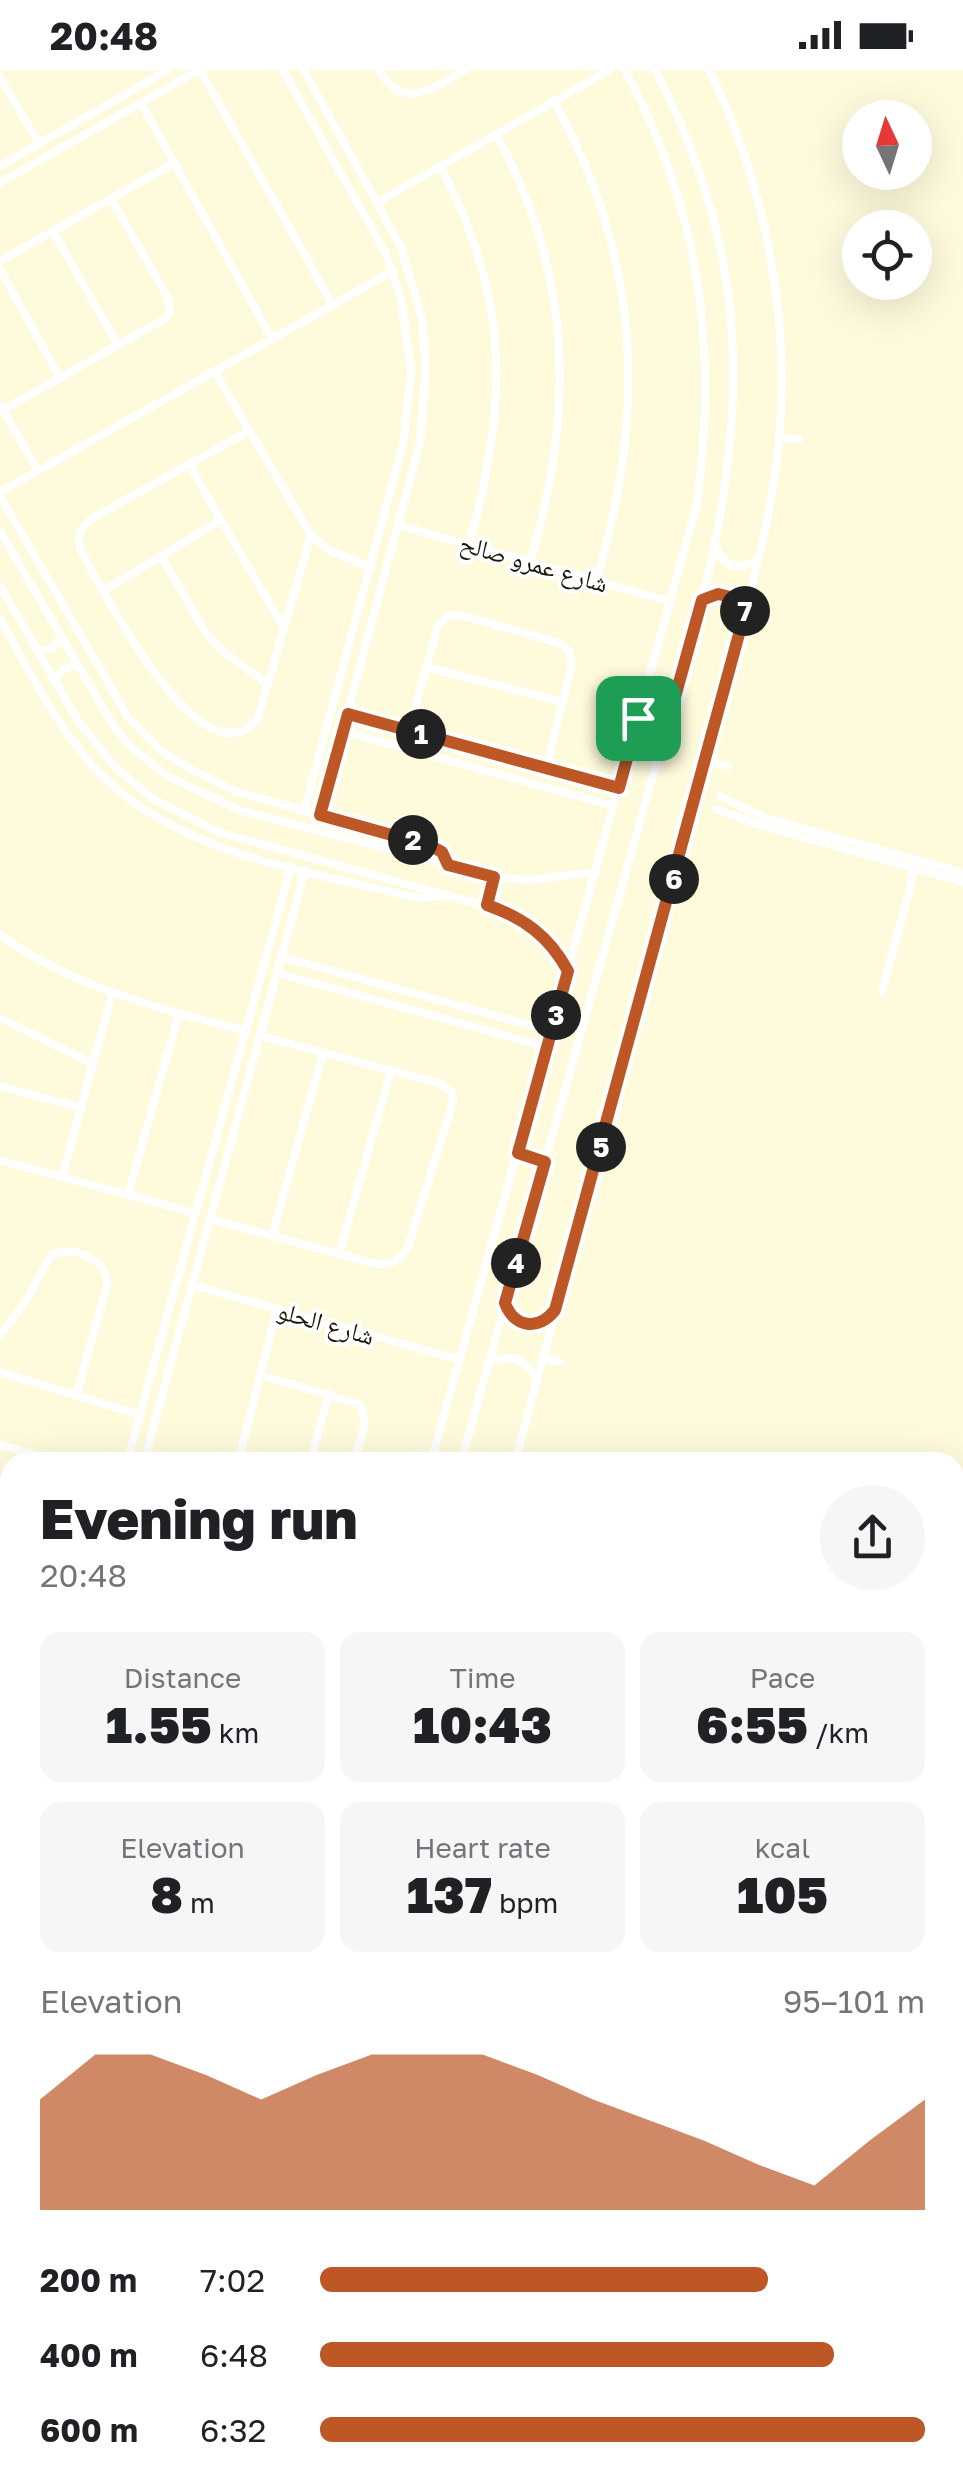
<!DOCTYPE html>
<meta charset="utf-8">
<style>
body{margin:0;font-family:"Golos Text","Noto Naskh Arabic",sans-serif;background:#f6f6f6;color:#202124;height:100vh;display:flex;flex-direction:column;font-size:38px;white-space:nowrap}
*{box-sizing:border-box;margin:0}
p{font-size:32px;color:#757577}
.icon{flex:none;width:55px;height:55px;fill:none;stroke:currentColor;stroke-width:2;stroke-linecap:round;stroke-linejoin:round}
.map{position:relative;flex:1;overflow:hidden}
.drawer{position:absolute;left:0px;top:1382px;width:965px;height:1038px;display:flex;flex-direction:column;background:#fff;border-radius:30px 30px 0 0;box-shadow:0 10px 40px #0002}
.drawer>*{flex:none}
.needle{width:65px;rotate:356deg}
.fabs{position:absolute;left:842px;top:30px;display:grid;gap:20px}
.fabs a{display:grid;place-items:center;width:90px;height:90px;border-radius:50%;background:#fff;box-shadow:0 10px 40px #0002;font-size:50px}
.pin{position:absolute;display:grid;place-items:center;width:85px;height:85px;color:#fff;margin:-42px;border-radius:20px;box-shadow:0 5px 15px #0006}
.km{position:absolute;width:50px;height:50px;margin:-25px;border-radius:50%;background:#222;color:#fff;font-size:28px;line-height:50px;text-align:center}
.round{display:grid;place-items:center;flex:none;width:105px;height:105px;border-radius:52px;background:#f6f6f6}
.headline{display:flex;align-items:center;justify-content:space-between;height:170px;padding:0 40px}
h1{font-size:55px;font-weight:800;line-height:75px}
.stats{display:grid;grid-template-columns:repeat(3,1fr);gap:15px;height:170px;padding:10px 40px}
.stats div{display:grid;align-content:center;border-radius:20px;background:#f6f6f6;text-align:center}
.stats b{font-size:50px;font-weight:800}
.stats small{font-size:28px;font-weight:400}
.stats p{font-size:28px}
.chart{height:280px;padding:20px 40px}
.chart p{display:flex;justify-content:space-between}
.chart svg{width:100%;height:180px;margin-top:10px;fill:#bd5826;opacity:.7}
ul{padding:0 40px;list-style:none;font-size:32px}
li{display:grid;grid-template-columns:160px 120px 1fr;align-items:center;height:75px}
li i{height:25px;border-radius:12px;background:#bd5826}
.status{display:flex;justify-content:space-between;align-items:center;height:70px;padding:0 50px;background:#fff;direction:ltr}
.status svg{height:28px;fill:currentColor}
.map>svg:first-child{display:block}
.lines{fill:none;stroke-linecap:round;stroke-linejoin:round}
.street{stroke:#fff;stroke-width:8}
.secondary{stroke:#fff;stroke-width:10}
.route-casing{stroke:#fff;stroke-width:20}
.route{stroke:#bd5826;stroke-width:12}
.labels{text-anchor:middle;stroke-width:8;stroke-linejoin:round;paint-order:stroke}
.street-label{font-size:25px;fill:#1a180a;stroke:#fff}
</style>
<div class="status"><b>20:48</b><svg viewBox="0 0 49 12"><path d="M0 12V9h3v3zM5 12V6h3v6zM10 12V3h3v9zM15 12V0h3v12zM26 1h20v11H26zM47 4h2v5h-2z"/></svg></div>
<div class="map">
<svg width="963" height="2419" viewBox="0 0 963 2419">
<rect width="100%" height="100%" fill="#fefadc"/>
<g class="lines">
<g class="street">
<polyline points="200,0 333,235"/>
<polyline points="283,0 386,184 401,229 411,299 404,370 304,741"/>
<polyline points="304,0 401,177 422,249 426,298 420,373 320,745"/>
<path d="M379,0C404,43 432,18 465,0"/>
<polyline points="0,8 39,73"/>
<path d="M554,31C641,188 647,342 596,511"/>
<polyline points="141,33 272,269"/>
<path d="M496,64C573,204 575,342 530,492"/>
<polyline points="0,96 168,0"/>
<path d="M440,96C511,228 508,334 469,475"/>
<polyline points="0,113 199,0"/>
<polyline points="378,132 609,0"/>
<polyline points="53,161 118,275"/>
<polyline points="0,191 174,93"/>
<polyline points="0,199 60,308"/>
<polyline points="215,302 311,465 329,480 370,497"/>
<polyline points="0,335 38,401"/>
<polyline points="3,340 166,248 170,242 168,228 111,128"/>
<path d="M249,361L93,448C79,457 76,468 82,483C103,519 202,719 258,648L311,465"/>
<polyline points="780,368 799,369"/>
<polyline points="189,395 284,558"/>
<polyline points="0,422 393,201"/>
<polyline points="0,426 128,647 160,680 194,701 238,722 431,776 442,782 448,795"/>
<polyline points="398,455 671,532"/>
<polyline points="0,461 114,657 133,679 167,706 239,740 494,807 529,810 596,802"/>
<path d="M717,478C724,499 745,502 759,486"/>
<polyline points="161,486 207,565 225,583 268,614"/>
<path d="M0,516L79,652L116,698L155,730L218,762L514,844C538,860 554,875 568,901"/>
<polyline points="105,520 221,450"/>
<polyline points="704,529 727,525 741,534 745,542"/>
<path d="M0,549C27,597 54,651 90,693C168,783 307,802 419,828L447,825"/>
<polyline points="37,581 52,579 62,568"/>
<polyline points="426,597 563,632"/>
<polyline points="54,611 63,599 78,595"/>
<polyline points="347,643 619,718"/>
<polyline points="638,648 667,656"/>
<polyline points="409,660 438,555 450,545 460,545 560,573 569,581 571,599 546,698"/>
<polyline points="342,661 614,736"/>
<polyline points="705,690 728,696"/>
<polyline points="720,726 763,747 963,803"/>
<polyline points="716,739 760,755 963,812"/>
<polyline points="487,835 494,807"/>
<path d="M0,865C74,918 158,938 245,961"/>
<polyline points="282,887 551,961"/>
<polyline points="277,903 547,977"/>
<polyline points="882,922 910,818 914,794"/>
<polyline points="0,948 94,994"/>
<polyline points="0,1016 82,1038"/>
<polyline points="518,1083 545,1091"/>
<polyline points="0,1090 195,1143"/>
<polyline points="62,1107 112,924"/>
<polyline points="128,1125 179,943"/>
<path d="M210,1149L372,1193C390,1197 402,1191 409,1174L453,1032L452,1022L439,1013L260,966"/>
<polyline points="272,1166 323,983"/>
<polyline points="339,1184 391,1001"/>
<polyline points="192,1215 460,1290"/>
<path d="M505,1233C513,1255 534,1262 551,1245"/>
<path d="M0,1265L27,1229L51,1185C73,1175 109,1189 107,1216L76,1326"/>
<polyline points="543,1288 560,1292"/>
<path d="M488,1294C509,1282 529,1289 537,1312"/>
<polyline points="0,1302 140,1345"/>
<path d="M260,1305L359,1334C371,1351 359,1374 353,1392"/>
<polyline points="0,1375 62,1392"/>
<polyline points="127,1392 291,796"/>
<polyline points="144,1392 305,800"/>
<polyline points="238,1392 277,1239"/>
<polyline points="310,1392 329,1324"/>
<path d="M431,1392L697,434C718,278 700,140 625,0"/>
<path d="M461,1392L702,530C750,338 749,179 655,0"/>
<path d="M515,1392L745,542C760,485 774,428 779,370C791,247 764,110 709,0"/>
<polyline points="0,1446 10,1449"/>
<polyline points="0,1494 7,1466"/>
<polyline points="0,1499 10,1502"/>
<polyline points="0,1571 10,1573"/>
<polyline points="0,1624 10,1598"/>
<polyline points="0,1752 10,1739"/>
<polyline points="0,1804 10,1809"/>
<polyline points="0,1874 10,1878"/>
<polyline points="0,1890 10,1893"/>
<polyline points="46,2410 51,2419"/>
</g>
<g class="secondary">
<polyline points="0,1943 10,1951"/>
<polyline points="0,1970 10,1978"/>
<polyline points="0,2235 10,2243"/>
<polyline points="0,2360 10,2368"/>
<polyline points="63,2410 75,2419"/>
<polyline points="217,2410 228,2419"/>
<polyline points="550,2410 561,2419"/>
<polyline points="584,2410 595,2419"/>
</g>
</g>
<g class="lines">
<g class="route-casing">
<path id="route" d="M718,524L735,528L745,542L555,1240C539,1261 514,1258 505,1233L545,1092L518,1083L568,901C549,866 524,848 487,835L494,807L448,795L442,782L431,776L320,745L348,644L619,718L638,648L667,656L702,530Z"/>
</g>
<use href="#route" class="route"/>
</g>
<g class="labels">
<g class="street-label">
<text transform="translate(534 493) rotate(16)" y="9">شارع عمرو صالح</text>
<text transform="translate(326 1253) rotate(16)" y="9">شارع الحلو</text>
</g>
</g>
</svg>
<div class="fabs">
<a><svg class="needle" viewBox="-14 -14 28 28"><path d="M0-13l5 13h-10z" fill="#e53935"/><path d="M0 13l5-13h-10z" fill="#757577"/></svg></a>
<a><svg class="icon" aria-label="locate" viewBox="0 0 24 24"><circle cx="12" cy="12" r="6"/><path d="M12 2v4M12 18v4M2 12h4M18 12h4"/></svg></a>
</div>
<div class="pin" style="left:638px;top:648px;background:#1e9e55"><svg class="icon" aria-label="arrive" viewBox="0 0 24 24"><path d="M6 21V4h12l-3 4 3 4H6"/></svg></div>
<b class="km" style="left:421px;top:664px">1</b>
<b class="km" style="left:413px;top:770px">2</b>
<b class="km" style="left:556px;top:945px">3</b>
<b class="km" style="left:516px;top:1193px">4</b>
<b class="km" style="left:601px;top:1077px">5</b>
<b class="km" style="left:674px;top:809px">6</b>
<b class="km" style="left:745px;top:541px">7</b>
<section class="drawer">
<div class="headline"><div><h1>Evening run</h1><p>20:48</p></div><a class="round"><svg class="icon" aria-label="share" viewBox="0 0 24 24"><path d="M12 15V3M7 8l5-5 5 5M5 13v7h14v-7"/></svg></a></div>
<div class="stats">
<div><p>Distance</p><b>1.55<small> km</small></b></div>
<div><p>Time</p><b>10:43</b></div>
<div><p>Pace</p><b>6:55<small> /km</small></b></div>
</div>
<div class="stats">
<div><p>Elevation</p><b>8<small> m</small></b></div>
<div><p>Heart rate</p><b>137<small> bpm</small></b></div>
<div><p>kcal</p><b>105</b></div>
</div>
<div class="chart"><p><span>Elevation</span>95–101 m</p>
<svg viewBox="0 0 160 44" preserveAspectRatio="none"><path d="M0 44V17L10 6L20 6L30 11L40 17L50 11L60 6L70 6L80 6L90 11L100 17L110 22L120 27L130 33L140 38L150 27L160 17V44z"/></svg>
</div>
<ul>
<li><b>200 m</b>7:02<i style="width:74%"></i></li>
<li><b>400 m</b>6:48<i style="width:85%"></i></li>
<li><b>600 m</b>6:32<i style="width:100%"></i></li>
</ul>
</section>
</div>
